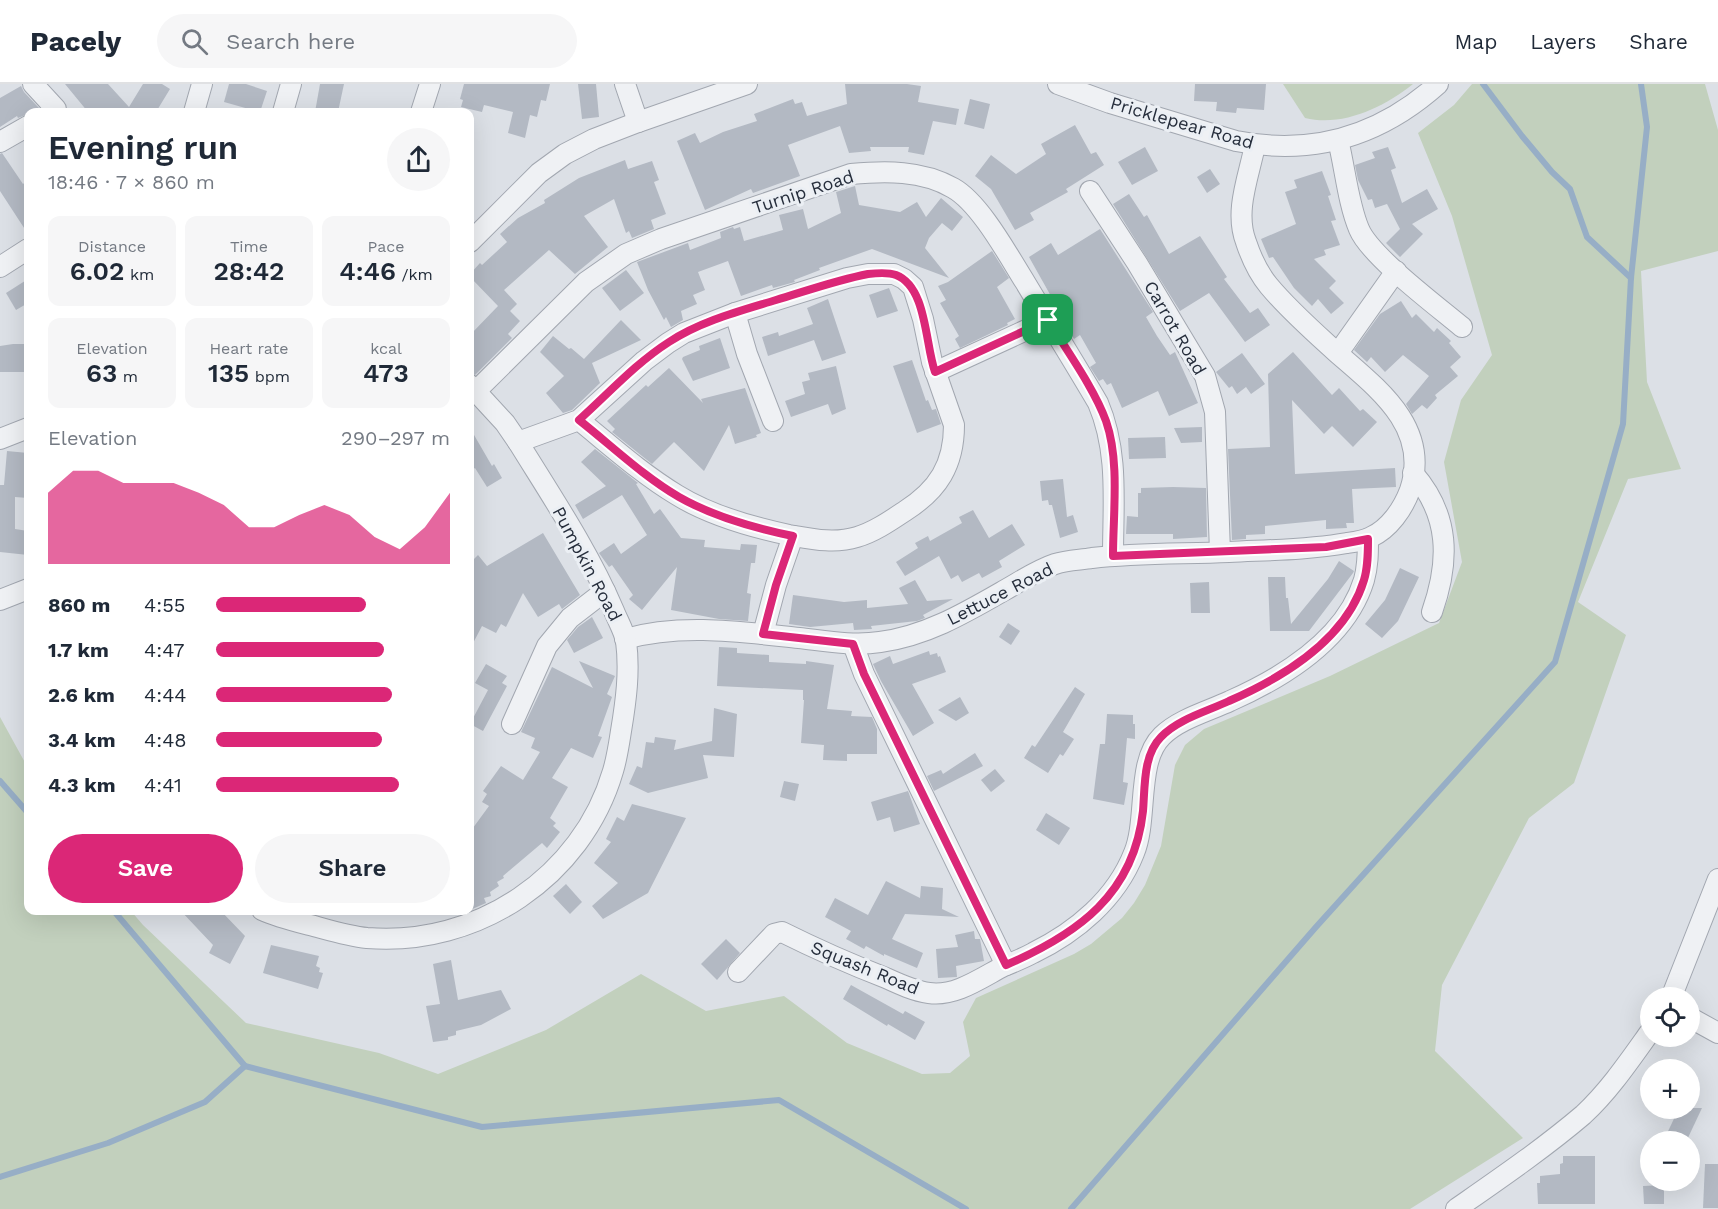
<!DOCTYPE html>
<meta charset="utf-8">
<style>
body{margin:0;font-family:"Work Sans",sans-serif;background:#f6f6f7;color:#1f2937;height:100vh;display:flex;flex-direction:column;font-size:22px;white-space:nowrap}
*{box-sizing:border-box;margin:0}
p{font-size:20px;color:#747a83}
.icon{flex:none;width:33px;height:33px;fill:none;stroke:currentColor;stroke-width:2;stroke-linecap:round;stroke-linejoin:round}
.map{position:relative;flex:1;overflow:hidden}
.sheet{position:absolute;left:24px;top:24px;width:450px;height:807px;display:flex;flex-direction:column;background:#fff;border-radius:12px;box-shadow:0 6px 24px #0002}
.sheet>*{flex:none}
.tools{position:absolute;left:1640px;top:903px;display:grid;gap:12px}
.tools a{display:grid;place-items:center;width:60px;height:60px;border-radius:50%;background:#fff;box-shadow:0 6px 24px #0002;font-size:30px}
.pin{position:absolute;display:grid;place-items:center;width:51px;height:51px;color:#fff;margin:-26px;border-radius:12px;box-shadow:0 3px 9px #0006}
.round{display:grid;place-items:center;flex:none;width:63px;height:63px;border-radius:32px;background:#f6f6f7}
.overview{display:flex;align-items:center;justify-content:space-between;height:102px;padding:0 24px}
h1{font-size:33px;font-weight:600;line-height:45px}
.figures{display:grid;grid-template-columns:repeat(3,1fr);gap:9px;height:102px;padding:6px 24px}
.figures div{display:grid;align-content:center;border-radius:12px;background:#f6f6f7;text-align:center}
.figures b{font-size:26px;font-weight:600}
.figures small{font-size:16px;font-weight:400}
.figures p{font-size:16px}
.chart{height:168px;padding:12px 24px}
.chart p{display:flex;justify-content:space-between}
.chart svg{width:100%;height:108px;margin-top:6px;fill:#db2777;opacity:.7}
.button{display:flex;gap:12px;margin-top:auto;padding:12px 24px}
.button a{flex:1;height:69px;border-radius:36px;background:#db2777;color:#fff;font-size:24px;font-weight:600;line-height:69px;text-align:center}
.button a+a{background:#f6f6f7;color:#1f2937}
ul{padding:0 24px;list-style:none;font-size:20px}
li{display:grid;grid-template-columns:96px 72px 1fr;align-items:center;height:45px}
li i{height:15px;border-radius:8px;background:#db2777}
header{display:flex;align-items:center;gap:36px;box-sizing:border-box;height:84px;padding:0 30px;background:#fff;border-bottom:2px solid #e0e1e3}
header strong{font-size:28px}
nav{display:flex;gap:33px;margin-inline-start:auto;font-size:21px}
.search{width:420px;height:54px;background:#f6f6f7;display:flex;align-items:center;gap:15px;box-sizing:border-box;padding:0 21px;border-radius:33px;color:#747a83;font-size:22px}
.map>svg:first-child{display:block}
.green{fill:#c2d0bd}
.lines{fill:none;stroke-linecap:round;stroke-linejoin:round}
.stream{stroke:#97aec6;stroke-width:6}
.building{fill:#b3b9c3}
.minor-casing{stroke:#a2a7b0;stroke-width:22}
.minor{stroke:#eff1f4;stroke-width:20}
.route-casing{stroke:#fff;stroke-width:12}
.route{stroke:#db2777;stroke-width:8}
.labels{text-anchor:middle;stroke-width:6;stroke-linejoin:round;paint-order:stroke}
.street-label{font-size:18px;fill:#262e3c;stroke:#ebeff4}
</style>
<header>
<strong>Pacely</strong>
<div class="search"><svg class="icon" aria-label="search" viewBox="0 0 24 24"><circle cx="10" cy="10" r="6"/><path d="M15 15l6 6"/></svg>Search here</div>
<nav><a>Map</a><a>Layers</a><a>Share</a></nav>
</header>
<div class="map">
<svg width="1718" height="1125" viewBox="0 0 1718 1125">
<rect width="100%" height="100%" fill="#dce0e6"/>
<g class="green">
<path d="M1283,0H1413C1383,24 1342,43 1305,34Z"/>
<polygon points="1472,0 1705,0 1718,46 1718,167 1641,187 1647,298 1681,385 1628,395 1578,518 1626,551 1574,699 1529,734 1442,901 1435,967 1523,1054 1410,1125 0,1125 0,633 28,684 28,826 131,827 143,841 246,939 379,969 438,990 546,946 641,890 706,927 784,912 847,959 922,990 950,989 970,972 963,938 976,914 1074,870 1091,860 1122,834 1134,819 1145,801 1161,762 1175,681 1185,661 1204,645 1330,592 1439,539 1462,478 1444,378 1461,316 1492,271 1452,132 1418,49 1454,21"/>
</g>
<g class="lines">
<g class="stream">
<polyline points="1483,0 1522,52 1552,88 1570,105 1587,153 1631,194"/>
<polyline points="0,697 28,729"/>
<polyline points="113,826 245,982 482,1043 779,1016 966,1125"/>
<polyline points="0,1093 108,1059 205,1018 245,982"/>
<polyline points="1071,1125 1316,843 1555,578 1623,340 1631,194 1647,43 1641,0"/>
</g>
</g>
<g class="building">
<polygon points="65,0 108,0 129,23 143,0 162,0 170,5 156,28 88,28"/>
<polygon points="229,0 246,0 267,7 260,28 224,18"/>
<polygon points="320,0 344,0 338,28 315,28"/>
<polygon points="464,0 550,0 546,17 541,16 537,33 530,31 525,54 508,49 513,28 484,21 482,28 461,23 463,16 460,15"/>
<polygon points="578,0 596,0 599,33 582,35"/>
<polygon points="845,0 907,0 921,2 918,18 959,25 956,41 933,37 924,71 908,68 909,63 870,63 871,67 849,69 840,42 788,61 800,92 753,109 751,105 705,126 677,57 695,49 700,59 723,48 757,37 754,30 793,15 795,20 802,18 807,32 847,20"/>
<polygon points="1195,0 1266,0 1264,26 1237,24 1236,29 1216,27 1217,18 1194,17"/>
<polygon points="21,2 24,8 39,24 28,30 18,34 17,32 0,43 0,14"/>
<polygon points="970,15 990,20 984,45 964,40"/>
<polygon points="1075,41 1091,70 1096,68 1104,81 1066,105 1068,108 1030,129 1034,136 1015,146 991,105 975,92 991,71 1016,90 1046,70 1041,60"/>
<polygon points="1145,63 1158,87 1132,101 1118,78"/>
<polygon points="1388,63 1396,84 1391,86 1402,119 1427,105 1438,125 1412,140 1423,150 1400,173 1386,159 1400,145 1387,120 1375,124 1372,115 1368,116 1358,96 1355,81 1375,74 1372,68"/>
<polygon points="2,69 23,100 28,96 28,150 0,107 0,70"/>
<polygon points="625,76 628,85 652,77 659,96 654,98 666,130 651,136 654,145 632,154 629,147 626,149 614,115 584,132 608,163 575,190 549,166 504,206 517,220 510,227 520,237 508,250 512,254 475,291 470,289 470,251 498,222 470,193 470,190 480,179 482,181 507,158 500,150 518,134 545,119 544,116 579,94"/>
<polygon points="1210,85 1220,100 1207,109 1197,93"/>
<polygon points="1322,87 1331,111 1328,112 1336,136 1331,137 1340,161 1324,166 1326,171 1314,175 1336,197 1329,204 1344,219 1331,230 1318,215 1312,222 1294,204 1273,173 1269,174 1261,155 1296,140 1285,108 1297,104 1294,96"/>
<polygon points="855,102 859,121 900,128 917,118 926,133 941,114 963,133 952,147 942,139 929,154 925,164 949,194 872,165 819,184 820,186 794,196 795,198 773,204 772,201 741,212 728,177 698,188 705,206 693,211 697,220 681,227 683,236 671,243 666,233 664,236 648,206 637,178 688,159 690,166 721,154 720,148 733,143 734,145 740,143 744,157 783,146 779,131 803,125 808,145 841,129 836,108"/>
<polygon points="1129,110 1144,133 1147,131 1169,170 1200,152 1227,193 1224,195 1250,229 1258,224 1270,241 1245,258 1209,209 1180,227 1113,120"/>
<polygon points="1100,145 1153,228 1146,233 1157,252 1170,271 1175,268 1198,319 1169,332 1158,307 1122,324 1111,299 1107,301 1103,295 1099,297 1090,283 1096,279 1080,251 1074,255 1059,231 1061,230 1029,173 1051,159 1058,171"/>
<polygon points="992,167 1009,194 997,203 1015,235 1007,239 1008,241 960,264 955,255 959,252 940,219 946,216 938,202 948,198"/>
<polygon points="626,186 644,209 620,227 602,204"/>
<polygon points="28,195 28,219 16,226 6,209"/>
<polygon points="889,204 898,227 877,234 869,211"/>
<polygon points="828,215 846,269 822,277 814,256 768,272 762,253 778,248 779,252 813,240 807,224"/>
<polygon points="1401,217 1412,234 1416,230 1434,248 1437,244 1451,257 1449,259 1461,273 1450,283 1458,292 1435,311 1437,314 1427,325 1422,321 1412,330 1406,320 1429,292 1403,271 1385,288 1371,273 1367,278 1354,266 1380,230"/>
<polygon points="621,236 641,256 592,279 600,299 572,326 563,329 546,309 564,292 540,268 553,252 569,265 571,264 584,275"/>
<polygon points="720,254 730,284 693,297 682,275 683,273 700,266 699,262"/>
<polygon points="13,260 28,260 28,288 0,288 0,262"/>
<polygon points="1293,268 1332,311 1339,304 1360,327 1363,325 1377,338 1353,363 1332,342 1324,350 1292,316 1295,390 1395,384 1396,403 1352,405 1354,439 1346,439 1347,444 1326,445 1326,436 1265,442 1265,450 1246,451 1246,455 1232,456 1228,365 1270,363 1268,290"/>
<polygon points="1242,269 1265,300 1251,310 1246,303 1237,310 1232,302 1229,304 1216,288"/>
<polygon points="912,276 926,317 928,316 932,326 936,325 941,340 917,349 893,282"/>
<polygon points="836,282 846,325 832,331 828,320 791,333 785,317 805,310 802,298 810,296 808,289"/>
<polygon points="669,284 703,319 701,315 745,304 761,349 756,351 757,353 735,360 729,341 704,387 674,358 652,380 612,348 615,345 607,337 646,301 648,303"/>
<polygon points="1202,343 1202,358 1181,359 1174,344"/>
<polygon points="470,344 492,382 494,380 502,394 487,403 475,384 470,387"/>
<polygon points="1165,353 1166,374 1129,375 1128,354"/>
<polygon points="595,365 638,399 636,400 654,430 660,425 681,454 705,456 704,463 740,466 741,460 757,461 755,479 751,479 747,509 751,510 748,537 719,535 671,526 677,483 642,526 629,515 633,511 612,481 609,483 599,469 614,459 621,470 647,451 622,411 583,435 575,421 606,402 581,378"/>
<polygon points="7,367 28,369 28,414 15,413 15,445 28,447 28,471 0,468 0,401 4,401"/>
<polygon points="1063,395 1067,433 1073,431 1078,448 1060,454 1052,421 1049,421 1048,416 1042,417 1040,397"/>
<polygon points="1173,403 1206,404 1207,453 1173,455 1173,450 1126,450 1127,432 1138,433 1138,409 1141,409 1141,404"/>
<polygon points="973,426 989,454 1012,440 1025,461 999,477 1002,483 982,494 979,489 962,498 958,491 951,495 939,472 905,492 896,478 918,464 915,459 928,452 930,457 962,439 959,433"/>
<polygon points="543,449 580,511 562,525 559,520 538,533 523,509 506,543 501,540 496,549 482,542 470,565 470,479 478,471 487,482"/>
<polygon points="1339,477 1354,487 1353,489 1309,547 1270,547 1268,493 1285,493 1286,514 1288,514 1291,540 1328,495"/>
<polygon points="1400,484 1419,493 1398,537 1382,554 1365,540 1385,516"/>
<polygon points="915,496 927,517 953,515 923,531 925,534 917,537 871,542 872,545 854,546 853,539 810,543 789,540 793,511 844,518 867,516 867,524 908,520 899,504"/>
<polygon points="1209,498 1210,529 1191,529 1190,499"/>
<polygon points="592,533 603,554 574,569 567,556 578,543"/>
<polygon points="1008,539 1020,547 1011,561 999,553"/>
<polygon points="719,563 737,564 737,569 769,571 769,578 806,580 806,577 834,581 827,625 852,627 851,632 872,633 877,645 877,670 847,670 847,677 823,676 824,661 801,659 804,616 803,616 803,606 717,602"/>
<polygon points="929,567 930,571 937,569 938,573 940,572 946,588 912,600 934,639 913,652 881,597 873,580 890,572 893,580"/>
<polygon points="579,577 615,592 607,610 612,613 598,652 602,653 593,674 571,664 552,694 568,703 550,734 556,739 553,742 560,748 547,764 542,759 503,792 504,794 497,798 499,802 490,808 491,812 484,814 486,819 470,826 470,748 489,722 482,718 487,710 483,707 501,682 523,696 540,668 531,664 535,654 521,648 552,583 593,604"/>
<polygon points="486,580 507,592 502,599 507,602 483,647 470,640 488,606 475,599"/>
<polygon points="1075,603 1085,610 1063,648 1074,655 1063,672 1060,670 1048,689 1024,674 1032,661 1035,663"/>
<polygon points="960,613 969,629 956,637 938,626"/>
<polygon points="714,624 737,630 734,673 703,671 708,694 648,709 629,700 637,682 642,684 646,658 654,659 655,653 676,656 674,666 712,657"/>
<polygon points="1107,630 1133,631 1133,640 1135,640 1135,655 1127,654 1123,698 1128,699 1124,721 1093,715 1100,660 1105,660"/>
<polygon points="975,669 983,682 934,707 927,692 941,686 943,690"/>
<polygon points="995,685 1005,697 991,708 981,696"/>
<polygon points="784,697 799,700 795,717 780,713"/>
<polygon points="908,707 920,740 894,748 890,733 877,737 871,718"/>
<polygon points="632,720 686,734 648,809 603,835 592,822 618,799 594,779 611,758 606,755 617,733 624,737"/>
<polygon points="1046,729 1070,744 1059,761 1036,746"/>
<polygon points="886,797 920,814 921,802 943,804 942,825 959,833 905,830 892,855 923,869 917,884 884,870 884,872 866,862 864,865 846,855 851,847 825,833 835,814 868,831"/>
<polygon points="566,800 582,818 570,830 553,812"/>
<polygon points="180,826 220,826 245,852 230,880 209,869 213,861"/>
<polygon points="974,847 975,855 980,855 984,877 956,882 957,893 938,894 936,865 958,863 955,851"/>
<polygon points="726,855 740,869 717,896 701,880"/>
<polygon points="271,861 319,872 316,882 320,884 319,888 323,889 318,905 263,889"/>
<polygon points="451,876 458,916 501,906 511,925 481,941 456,947 456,951 448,953 448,956 433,958 426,922 440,920 433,880"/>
<polygon points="851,901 903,930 905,927 925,938 915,956 888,940 887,942 843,915"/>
<polygon points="1679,1024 1702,1024 1686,1058 1663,1058"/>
<polygon points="1563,1072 1595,1072 1595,1120 1538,1120 1537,1099 1540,1099 1540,1092 1560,1090 1560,1080 1563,1079"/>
<polygon points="1705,1080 1718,1080 1718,1124 1703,1124"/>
<polygon points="1664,1101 1664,1120 1644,1120 1643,1102"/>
</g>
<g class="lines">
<g class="minor-casing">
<g id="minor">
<polyline points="33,0 56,25 50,28"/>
<polyline points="625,0 638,38"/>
<path d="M1058,0L1110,19L1236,57C1312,72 1380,52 1438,0"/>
<polyline points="194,28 202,0"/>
<polyline points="283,28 291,0"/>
<polyline points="421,28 430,0"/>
<path d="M1338,56C1345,84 1348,119 1359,145C1370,172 1437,222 1462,243"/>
<polyline points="0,58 28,42"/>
<polyline points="1090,107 1137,179 1205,292 1215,328 1220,468"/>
<polyline points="470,158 539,89 565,70 594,55 638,38 747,0"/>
<polyline points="0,183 28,165"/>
<polyline points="735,229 747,270 773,337"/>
<polyline points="1338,269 1396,187"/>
<polyline points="935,288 1048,236"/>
<path d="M476,307L586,198L626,170L661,155L851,90C885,87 922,86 953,104C980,119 1008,171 1025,198C1049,238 1074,278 1098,319C1119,368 1113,419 1113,472"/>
<polyline points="0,355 28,344"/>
<path d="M518,358L579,336L644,277L668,259L684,249L735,229L847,194L868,190H894L904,195L913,203L923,235L932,278L954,341C954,381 938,406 905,427C890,437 874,448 857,453C834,460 812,455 789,451C751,443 711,432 677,411C642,390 611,362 579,336"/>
<path d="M1413,389C1450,431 1450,477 1432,528"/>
<polyline points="0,516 28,505"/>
<polyline points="763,550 776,501 793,452"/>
<path d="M625,555C681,539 742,548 799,554C826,557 853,562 880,558C926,552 965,529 1005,506C1021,497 1037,486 1055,480C1067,476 1080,476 1092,474C1137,469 1183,470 1229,468C1268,466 1308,466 1347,459C1355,458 1364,457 1371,453C1389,445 1403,425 1410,406C1431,343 1377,304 1336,268C1313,247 1289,226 1269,202C1259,190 1251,173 1246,158C1234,127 1249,92 1255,61"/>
<polyline points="853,560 864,590 1006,881"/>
<polyline points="512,640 547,562 570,534 605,507"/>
<path d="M262,826C277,833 294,837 310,841C329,846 348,852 367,854C477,863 582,793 613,687C617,674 619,660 621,647C626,617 630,587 626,557C624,547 618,537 614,527C589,468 552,413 518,358L505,339L470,301"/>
<path d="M738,888L774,850L782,848C816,865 850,880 886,894C899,900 914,907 929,909C955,913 981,894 1004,882C1014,878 1024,874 1033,869C1076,848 1116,815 1134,769C1148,736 1136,677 1162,652C1179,635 1209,627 1230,617C1284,593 1346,555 1364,496C1368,482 1368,469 1368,455"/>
<polyline points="1671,914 1718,795"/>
<polyline points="1689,933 1718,949"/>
<path d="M1456,1125C1499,1095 1543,1065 1583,1031C1609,1007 1630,976 1650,948"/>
</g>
</g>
<use href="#minor" class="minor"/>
</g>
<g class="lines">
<g class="route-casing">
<path id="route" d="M868,190C877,189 888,188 896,191C927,203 925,260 935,288L1048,236C1067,267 1094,304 1106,337C1120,377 1113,430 1113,472L1326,463L1368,455C1368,469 1368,483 1364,496C1346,556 1284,593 1229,617C1208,627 1178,635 1161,653C1143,671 1145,703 1143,727C1134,810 1078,850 1006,881L864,590L853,560L763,550L776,501L793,452C754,444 714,433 679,413C643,392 612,362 579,336C608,310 636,279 669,258C701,237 740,227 776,216C806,207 837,196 868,190Z"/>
</g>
<use href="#route" class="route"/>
</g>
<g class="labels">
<g class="street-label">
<text transform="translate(1182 39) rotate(16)" y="6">Pricklepear Road</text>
<text transform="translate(803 108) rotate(-18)" y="6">Turnip Road</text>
<text transform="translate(1175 244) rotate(60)" y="6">Carrot Road</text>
<text transform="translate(587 480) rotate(62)" y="6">Pumpkin Road</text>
<text transform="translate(1000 510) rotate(-27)" y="6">Lettuce Road</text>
<text transform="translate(865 884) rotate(22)" y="6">Squash Road</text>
</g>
</g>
</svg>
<div class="tools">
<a><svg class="icon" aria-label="locate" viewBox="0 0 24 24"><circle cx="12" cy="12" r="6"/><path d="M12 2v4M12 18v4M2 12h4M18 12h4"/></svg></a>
<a>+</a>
<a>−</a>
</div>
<div class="pin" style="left:1048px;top:236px;background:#1e9e55"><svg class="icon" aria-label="arrive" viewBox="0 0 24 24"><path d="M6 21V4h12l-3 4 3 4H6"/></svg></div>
<section class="sheet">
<div class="overview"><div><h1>Evening run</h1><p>18:46 · 7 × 860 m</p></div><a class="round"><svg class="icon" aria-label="share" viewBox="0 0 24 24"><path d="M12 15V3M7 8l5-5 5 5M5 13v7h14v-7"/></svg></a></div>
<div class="figures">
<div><p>Distance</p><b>6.02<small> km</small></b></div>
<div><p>Time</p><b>28:42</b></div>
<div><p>Pace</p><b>4:46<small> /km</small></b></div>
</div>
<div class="figures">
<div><p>Elevation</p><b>63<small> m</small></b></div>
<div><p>Heart rate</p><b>135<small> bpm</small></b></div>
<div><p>kcal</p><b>473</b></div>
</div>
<div class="chart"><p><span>Elevation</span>290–297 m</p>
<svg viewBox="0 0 160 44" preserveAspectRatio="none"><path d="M0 44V15L10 6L20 6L30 11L40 11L50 11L60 15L70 20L80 29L90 29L100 24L110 20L120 24L130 33L140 38L150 29L160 15V44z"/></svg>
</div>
<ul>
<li><b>860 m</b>4:55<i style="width:64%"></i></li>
<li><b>1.7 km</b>4:47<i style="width:72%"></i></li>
<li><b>2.6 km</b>4:44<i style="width:75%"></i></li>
<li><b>3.4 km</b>4:48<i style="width:71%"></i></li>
<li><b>4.3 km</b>4:41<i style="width:78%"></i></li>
</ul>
<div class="button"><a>Save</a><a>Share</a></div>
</section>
</div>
